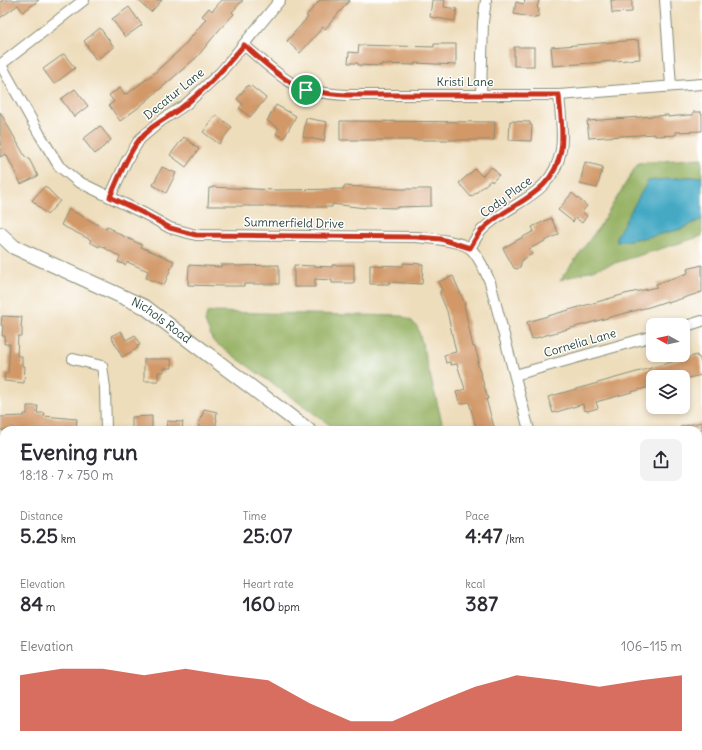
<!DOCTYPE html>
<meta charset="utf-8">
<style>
body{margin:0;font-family:Delius,sans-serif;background:#f2f2f3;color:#2b2b33;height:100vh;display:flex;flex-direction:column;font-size:15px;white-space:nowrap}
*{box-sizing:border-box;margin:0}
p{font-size:13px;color:#7c7c81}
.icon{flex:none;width:22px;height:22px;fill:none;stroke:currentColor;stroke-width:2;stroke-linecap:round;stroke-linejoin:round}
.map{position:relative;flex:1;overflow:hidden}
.details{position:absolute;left:0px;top:426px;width:702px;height:324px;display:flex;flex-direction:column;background:#fff;border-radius:12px 12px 0 0;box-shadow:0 2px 6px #0003}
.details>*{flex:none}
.needle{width:26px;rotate:278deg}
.fabs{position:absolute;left:646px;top:318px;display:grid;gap:8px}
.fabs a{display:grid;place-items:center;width:44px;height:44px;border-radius:8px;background:#fff;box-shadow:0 2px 6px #0003;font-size:20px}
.pin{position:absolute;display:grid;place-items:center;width:34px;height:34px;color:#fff;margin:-17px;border:2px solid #fff;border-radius:50%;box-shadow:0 1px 4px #0007}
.round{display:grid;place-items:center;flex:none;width:42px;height:42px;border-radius:8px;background:#f2f2f3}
.headline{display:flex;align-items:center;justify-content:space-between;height:68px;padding:0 20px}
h1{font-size:22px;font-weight:700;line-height:30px}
.stats{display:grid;grid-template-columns:repeat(3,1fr);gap:6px;height:68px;padding:4px 20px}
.stats div{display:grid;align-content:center}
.stats b{font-size:20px;font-weight:700}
.stats small{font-size:11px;font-weight:400}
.stats p{font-size:11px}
.chart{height:112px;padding:8px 20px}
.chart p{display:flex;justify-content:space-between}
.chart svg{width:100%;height:72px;margin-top:4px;fill:#c8321e;opacity:.7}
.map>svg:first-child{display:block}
.forest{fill:#97b265;stroke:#5b784c}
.water{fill:#44a9c4;stroke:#32737c}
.building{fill:#d29867}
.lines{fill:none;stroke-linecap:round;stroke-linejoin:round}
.street-casing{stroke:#868d78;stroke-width:12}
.secondary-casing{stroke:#868d78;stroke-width:16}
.street{stroke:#fff;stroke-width:10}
.secondary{stroke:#fff;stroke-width:14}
.route-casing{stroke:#fff;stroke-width:8}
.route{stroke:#c8321e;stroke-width:5}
.labels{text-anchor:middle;stroke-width:3;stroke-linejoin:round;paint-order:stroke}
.street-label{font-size:12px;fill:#1f3d34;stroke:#fff}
</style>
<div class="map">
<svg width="702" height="750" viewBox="0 0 702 750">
<rect width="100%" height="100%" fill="#fff"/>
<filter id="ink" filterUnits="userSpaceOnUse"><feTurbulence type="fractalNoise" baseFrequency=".025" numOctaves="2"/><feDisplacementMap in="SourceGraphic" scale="8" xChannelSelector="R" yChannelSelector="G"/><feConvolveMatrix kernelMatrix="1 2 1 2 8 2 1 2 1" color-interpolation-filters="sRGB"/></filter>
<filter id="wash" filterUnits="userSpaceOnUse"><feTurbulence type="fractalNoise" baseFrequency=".012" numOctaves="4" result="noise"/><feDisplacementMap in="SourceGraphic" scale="16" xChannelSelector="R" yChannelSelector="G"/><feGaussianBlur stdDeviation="0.9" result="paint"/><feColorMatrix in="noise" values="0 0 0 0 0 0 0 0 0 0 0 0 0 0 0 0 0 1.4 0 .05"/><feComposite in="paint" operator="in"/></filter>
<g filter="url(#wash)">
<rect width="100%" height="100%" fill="#edb"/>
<g class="forest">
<polygon points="702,158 702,177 687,177 648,181 617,242 653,236 681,229 702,219 702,236 560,280 599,227 638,163"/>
<polygon points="213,312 402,316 412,321 418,328 444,430 337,430 213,341 205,322 207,313"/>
</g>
<polygon class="water" points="687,177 702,177 702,219 681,229 653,236 617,242 616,237 648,181"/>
<g id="blocks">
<g class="building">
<polygon points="3,0 39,0 23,12 18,5 0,18 0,2"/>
<polygon points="138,0 162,0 151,12"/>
<polygon points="222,0 243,0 232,12 234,14 219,30 197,57 138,108 120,121 109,105 114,102 109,95 120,88 124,94 126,93 127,94 152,75 182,48 206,19 202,16 209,8 212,11"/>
<polygon points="320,0 350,0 325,29 323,27 300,53 287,41 308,17 306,16"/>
<polygon points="432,0 445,0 444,7 457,9 455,21 430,17"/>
<polygon points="525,0 539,0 537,8 539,9 538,17 535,16 535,18 514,14 516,2 524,4"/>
<polygon points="611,0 632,0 632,12 612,13"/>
<polygon points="129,7 142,25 125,37 112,19"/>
<polygon points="100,28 114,47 96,60 84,41"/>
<polygon points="638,40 640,59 553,66 551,47"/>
<polygon points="434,44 456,44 456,65 415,63 415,65 381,64 381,66 358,65 358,63 348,63 349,52 358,53 359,45 434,47"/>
<rect x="514" y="47" width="20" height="19"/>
<polygon points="64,54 75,68 54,84 43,69"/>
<polygon points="248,85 250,87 251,86 266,98 250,117 239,108 243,104 237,99"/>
<polygon points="75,89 88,106 74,117 61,99"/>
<polygon points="276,105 296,116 284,138 276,134 279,128 267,121"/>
<polygon points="0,112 26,158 28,157 38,176 21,184 6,154 0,157"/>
<polygon points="693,112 701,112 701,114 702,114 702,131 676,132 676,135 655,136 655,134 589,138 587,121 668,115 668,117 688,115 693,115"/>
<polygon points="216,115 232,127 219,144 203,132"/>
<polygon points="306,118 327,122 324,141 303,137"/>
<polygon points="340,121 495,122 494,140 340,140"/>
<polygon points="510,121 530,122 530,125 532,125 531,141 509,140"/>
<polygon points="100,126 111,140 95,154 83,139"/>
<polygon points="184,137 199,149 186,167 170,155"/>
<polygon points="585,162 603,167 597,188 580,184"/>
<polygon points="162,167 176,173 166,193 153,185"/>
<polygon points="492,167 499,175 492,182 491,180 471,197 459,183 475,169 482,176"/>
<polygon points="45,186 60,201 47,215 32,200"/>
<polygon points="344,186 399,189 431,189 431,206 398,207 398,208 365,207 365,208 332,204 332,207 310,207 310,206 208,206 209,188 212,188 212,187 276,190 344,189"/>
<polygon points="572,193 587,206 582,212 587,216 582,223 576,218 573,222 558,210"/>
<polygon points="69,209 106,229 107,226 119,234 142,245 141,247 174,261 164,285 146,278 148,271 127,262 126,265 118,262 120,257 100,245 99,247 90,242 91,240 61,225"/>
<polygon points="551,218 559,234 529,249 532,254 522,260 520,267 517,269 514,268 503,248 534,231 532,227"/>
<polygon points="403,263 423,264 422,284 389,282 389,284 370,284 370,265 403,266"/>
<polygon points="189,265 221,267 221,265 235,265 235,266 279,265 279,284 244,284 244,286 221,286 188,285"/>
<polygon points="294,265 332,267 332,265 354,265 354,283 332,283 332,280 315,279 315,287 294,287"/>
<polygon points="702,265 702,292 668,303 667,301 649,307 618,315 532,339 527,322 625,294 657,287 656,284 688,273 687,269"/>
<polygon points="453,276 465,304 464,305 473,347 475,347 479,362 477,362 488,399 486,399 495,430 477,430 469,402 460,404 456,392 465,389 457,364 451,365 450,362 446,363 444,355 456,352 447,311 440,294 440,291 442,290 438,282"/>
<polygon points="2,316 22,317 21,327 22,327 22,336 18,336 17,356 22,356 22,366 25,366 24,383 4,381 5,373 8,373 10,344 4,344 5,336 2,336 3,326 1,325"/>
<polygon points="121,331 126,340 135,335 140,345 137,346 138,348 122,357 111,336"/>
<polygon points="697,355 697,357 699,357 702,367 702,375 683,379 683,377 653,377 653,386 596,402 598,408 588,411 584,410 583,404 553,413 548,397"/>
<polygon points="144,359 171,359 172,368 164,368 164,372 158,372 158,381 144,381"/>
<polygon points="27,406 38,406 37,413 45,413 44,416 77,419 76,430 31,430 11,428 11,430 0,430 0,417 24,416 24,414 27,414"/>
<polygon points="204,409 217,412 216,419 217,419 215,430 198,430 201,416 202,416"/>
<polygon points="152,416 152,430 132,429 132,417"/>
<polygon points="167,421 183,422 182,430 166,430"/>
<polygon points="702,422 702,430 680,430 680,427"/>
</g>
</g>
</g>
<g filter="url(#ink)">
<use href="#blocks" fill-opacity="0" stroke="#868d78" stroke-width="1"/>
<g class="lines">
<g class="street-casing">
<g id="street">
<polyline points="665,0 671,86"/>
<path d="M244,45C257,56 280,78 295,85C311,92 328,94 346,95H559L702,84"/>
<polyline points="0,65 84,0"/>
<path d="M1,65L40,135L59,166L77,181L145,214L170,228L196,235L416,237C428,238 463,241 471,249C480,258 485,271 490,282L529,430"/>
<polyline points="481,95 483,22 486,0"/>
<polyline points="110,197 126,162 140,139 162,120 185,105 221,72 280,0"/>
<path d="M470,248C474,242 477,235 482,230C510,201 553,197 561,150C564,132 560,112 559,95"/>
<polyline points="683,327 702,321"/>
<polyline points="73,359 102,366 105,388 106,430"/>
<polyline points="515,375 653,336"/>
<polyline points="0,466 4,466"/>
<polyline points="0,620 4,620"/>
<polyline points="698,640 702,639"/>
<polyline points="125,750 126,746"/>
<polyline points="266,750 266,746"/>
</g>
</g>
<g class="secondary-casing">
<g id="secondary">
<path id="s1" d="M0,234L14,247L145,307L308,430"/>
<polyline points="698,473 702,472"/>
<polyline points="698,713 702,716"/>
<polyline points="463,750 465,746"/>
</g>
</g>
<use href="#street" class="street"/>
<use href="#secondary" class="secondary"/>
</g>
</g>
<g class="lines" filter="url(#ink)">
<g class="route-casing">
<path id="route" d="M244,45C257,56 280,78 295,85C311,92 328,94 346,95H559C560,112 564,132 561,150C553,197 510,201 482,230C477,235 474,242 470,248L441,239L416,237L196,235L170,228L145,214L110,197C119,178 126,157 139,140C151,124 171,117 186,104C208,87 226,66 244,45Z"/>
</g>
<use href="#route" class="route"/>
</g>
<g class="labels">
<g class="street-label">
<text x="465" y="86">Kristi Lane</text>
<text transform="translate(174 94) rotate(-39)" y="4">Decatur Lane</text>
<text transform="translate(506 197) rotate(-36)" y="4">Cody Place</text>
<text transform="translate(294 223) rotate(1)" y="4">Summerfield Drive</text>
<text dy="4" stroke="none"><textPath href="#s1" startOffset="184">Nichols Road</textPath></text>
<text transform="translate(580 343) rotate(-16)" y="4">Cornelia Lane</text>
</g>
</g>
</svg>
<div class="fabs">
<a><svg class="needle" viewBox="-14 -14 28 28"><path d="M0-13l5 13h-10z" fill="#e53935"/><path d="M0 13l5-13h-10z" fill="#7c7c81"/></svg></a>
<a><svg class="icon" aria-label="layers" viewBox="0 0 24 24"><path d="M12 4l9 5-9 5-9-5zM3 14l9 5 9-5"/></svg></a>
</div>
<div class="pin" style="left:306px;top:90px;background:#1e9e55"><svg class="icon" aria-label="arrive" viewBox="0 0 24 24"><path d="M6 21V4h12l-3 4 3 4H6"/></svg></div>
<section class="details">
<div class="headline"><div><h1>Evening run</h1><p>18:18 · 7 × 750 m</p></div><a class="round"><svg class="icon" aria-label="share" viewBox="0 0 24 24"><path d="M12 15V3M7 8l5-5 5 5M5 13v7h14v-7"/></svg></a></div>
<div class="stats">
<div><p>Distance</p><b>5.25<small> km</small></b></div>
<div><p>Time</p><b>25:07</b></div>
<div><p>Pace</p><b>4:47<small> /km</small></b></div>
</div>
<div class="stats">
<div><p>Elevation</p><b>84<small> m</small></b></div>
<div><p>Heart rate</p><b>160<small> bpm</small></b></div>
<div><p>kcal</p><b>387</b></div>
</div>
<div class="chart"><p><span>Elevation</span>106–115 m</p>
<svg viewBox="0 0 160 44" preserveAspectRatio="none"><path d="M0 44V10L10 6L20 6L30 10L40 6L50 10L60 13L70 27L80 38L90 38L100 27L110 17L120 10L130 13L140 17L150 13L160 10V44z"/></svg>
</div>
</section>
</div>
